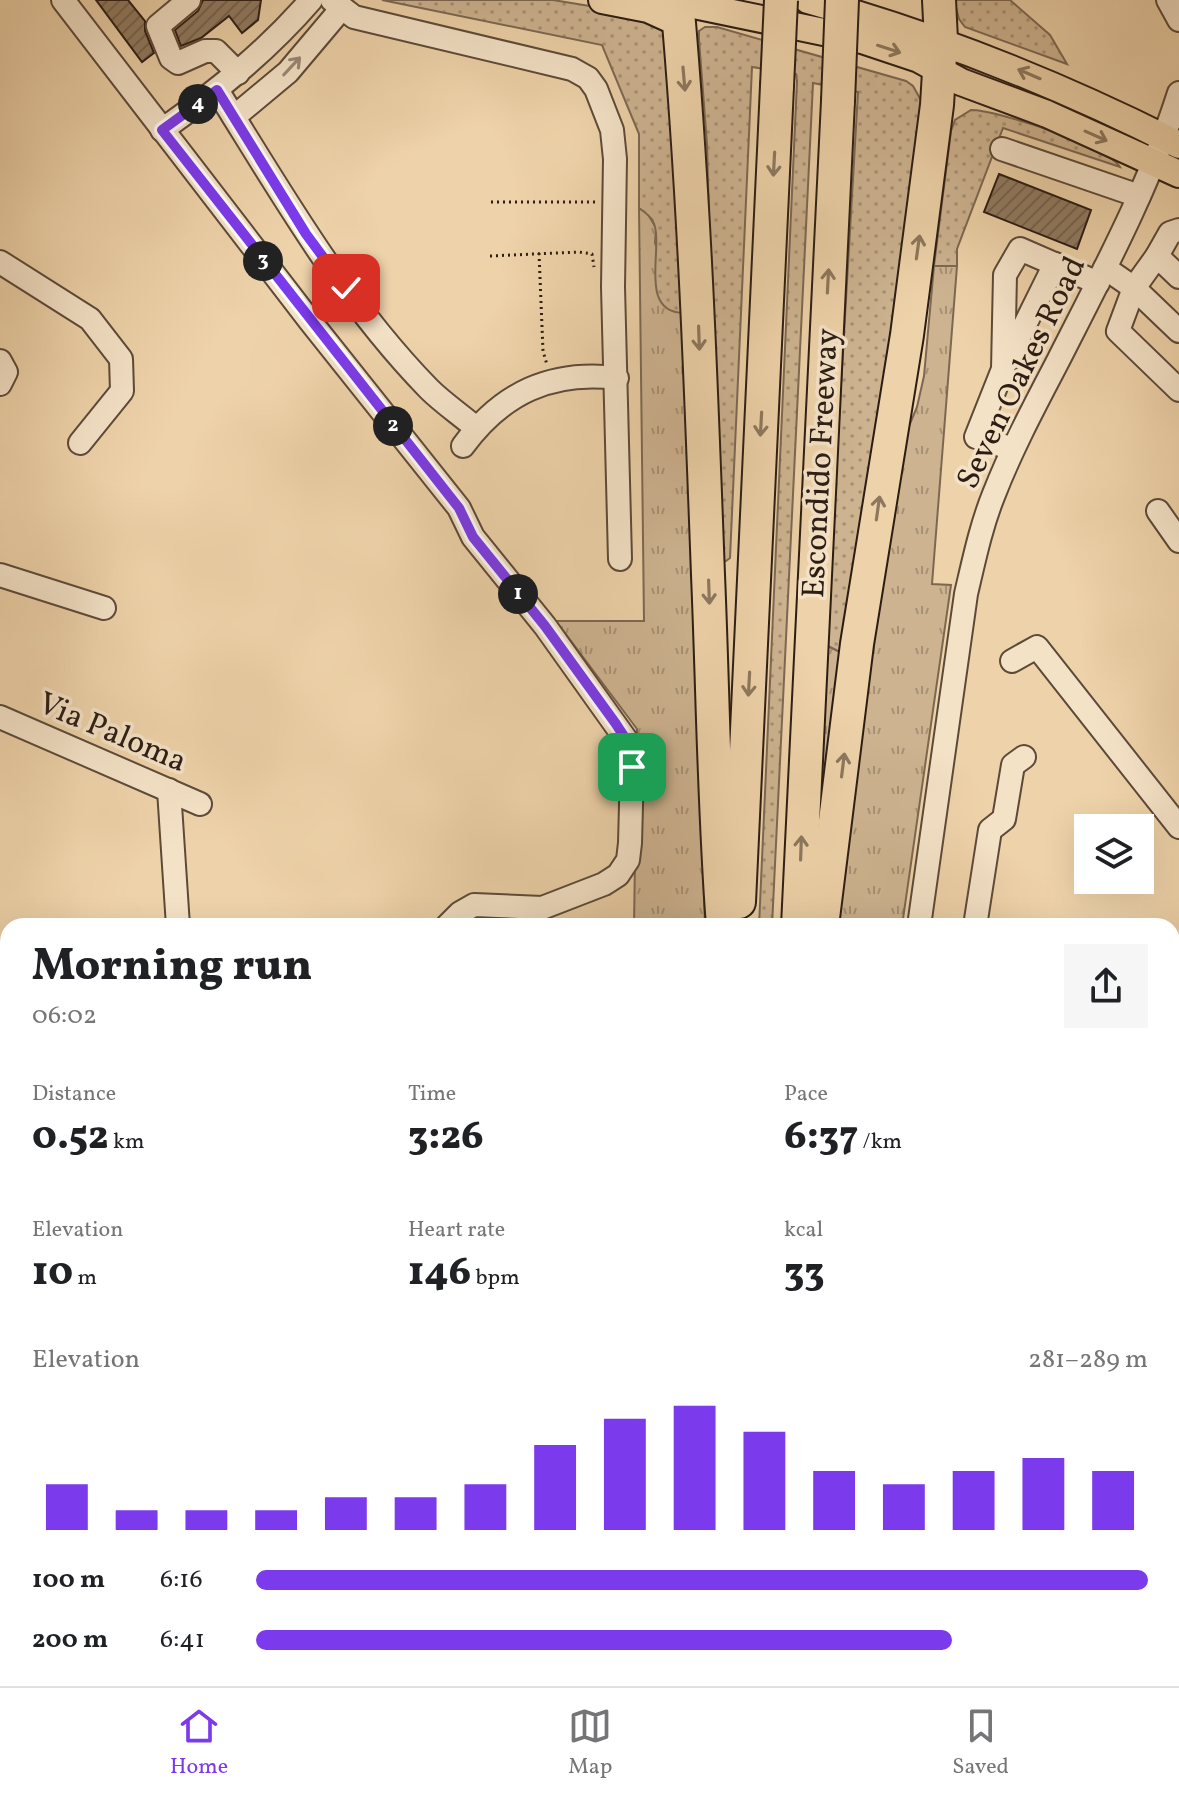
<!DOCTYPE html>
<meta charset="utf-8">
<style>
body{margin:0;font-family:Vollkorn,serif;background:#f6f6f6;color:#202124;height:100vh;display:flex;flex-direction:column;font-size:30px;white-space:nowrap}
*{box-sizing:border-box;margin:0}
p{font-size:26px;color:#757577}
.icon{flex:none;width:44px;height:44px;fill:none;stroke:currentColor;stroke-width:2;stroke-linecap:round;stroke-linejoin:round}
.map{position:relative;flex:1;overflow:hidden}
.side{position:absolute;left:0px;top:918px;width:1180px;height:768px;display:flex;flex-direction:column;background:#fff;border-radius:24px 24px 0 0;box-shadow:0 8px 32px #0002}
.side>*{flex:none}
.controls{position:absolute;left:1074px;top:814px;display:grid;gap:16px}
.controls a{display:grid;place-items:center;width:80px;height:80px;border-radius:0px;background:#fff;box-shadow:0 8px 32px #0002;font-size:40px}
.pin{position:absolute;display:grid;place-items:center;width:68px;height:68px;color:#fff;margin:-34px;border-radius:16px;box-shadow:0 4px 12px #0006}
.km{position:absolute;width:40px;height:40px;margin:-20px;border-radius:50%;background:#222;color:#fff;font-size:22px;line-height:40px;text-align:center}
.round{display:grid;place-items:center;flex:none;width:84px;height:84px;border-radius:0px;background:#f6f6f6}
.head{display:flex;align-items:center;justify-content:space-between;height:136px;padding:0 32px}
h1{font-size:44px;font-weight:800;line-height:60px}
.metrics{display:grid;grid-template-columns:repeat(3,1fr);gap:12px;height:136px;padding:8px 32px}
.metrics div{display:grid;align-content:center}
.metrics b{font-size:40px;font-weight:800}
.metrics small{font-size:22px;font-weight:400}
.metrics p{font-size:22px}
.chart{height:224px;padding:16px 32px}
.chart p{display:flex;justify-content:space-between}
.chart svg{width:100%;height:144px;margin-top:8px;stroke:#7c3aed;stroke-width:6}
ul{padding:0 32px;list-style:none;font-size:26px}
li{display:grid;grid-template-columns:128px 96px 1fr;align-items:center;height:60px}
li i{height:20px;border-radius:10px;background:#7c3aed}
.menu{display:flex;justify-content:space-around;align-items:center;height:112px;border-top:2px solid #e0e0e0;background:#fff;font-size:22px;color:#757577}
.menu a{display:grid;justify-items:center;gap:4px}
.menu .current{color:#7c3aed}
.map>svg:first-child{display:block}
.grass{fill:url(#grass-tufts);stroke:#7c6852;stroke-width:2}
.park{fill:url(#park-dots);stroke:#7c6852;stroke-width:2}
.building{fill:url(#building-hatch);stroke:#2c1d14;stroke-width:2}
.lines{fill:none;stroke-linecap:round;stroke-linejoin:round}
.minor-casing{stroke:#5c4a39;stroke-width:26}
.major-casing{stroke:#2c1d14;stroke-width:30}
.highway-casing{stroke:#2c1d14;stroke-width:36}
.path{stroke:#2c1d14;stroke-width:3;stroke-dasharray:2 4;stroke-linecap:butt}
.minor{stroke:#f4e2c7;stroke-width:22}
.major{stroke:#eed2a9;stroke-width:26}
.highway{stroke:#eed2a9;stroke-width:32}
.highway-bridge-casing{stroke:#2c1d14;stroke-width:36;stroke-linecap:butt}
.highway-bridge{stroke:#eed2a9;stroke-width:32}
.oneway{stroke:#8d785e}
.oneway2{stroke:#9a8976}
.route-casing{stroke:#fff;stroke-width:16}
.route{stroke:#7c3aed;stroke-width:10}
.labels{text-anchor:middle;stroke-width:7;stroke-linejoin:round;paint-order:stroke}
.street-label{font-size:32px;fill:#2c1d14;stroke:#f4e2c7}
</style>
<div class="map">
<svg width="1179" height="1686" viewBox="0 0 1179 1686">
<defs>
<pattern id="grass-tufts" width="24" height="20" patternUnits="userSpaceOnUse" patternTransform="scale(2)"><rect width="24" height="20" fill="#cdb390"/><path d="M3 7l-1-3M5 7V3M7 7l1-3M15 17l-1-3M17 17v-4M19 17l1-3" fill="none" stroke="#a79174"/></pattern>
<pattern id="park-dots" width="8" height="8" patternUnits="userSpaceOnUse" patternTransform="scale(2)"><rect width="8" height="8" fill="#cdb390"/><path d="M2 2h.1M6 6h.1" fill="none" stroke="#a79174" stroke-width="1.8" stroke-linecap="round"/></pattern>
<pattern id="building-hatch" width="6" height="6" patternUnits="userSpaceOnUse" patternTransform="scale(2)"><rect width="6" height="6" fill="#917b61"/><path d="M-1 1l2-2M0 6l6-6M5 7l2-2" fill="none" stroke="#77644f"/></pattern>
</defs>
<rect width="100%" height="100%" fill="#eed2a9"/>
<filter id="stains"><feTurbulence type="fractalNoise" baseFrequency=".0025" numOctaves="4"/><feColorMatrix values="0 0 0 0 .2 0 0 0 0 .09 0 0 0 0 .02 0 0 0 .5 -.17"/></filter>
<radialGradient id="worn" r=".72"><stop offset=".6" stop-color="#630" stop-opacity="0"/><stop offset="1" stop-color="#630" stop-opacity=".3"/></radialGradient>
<g class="grass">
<polygon points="639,208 648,214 656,228 655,243 684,313 705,926 634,926 637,729 556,621 644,621"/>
<polygon points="934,266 957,266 932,584 951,585 902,926 830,926 897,455 917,407 924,376"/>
<polygon points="826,645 844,654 830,778 823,777 820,771"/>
</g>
<g class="park">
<path d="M382,0H553L608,9L662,27L665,34L684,313C639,313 662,251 655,227C653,218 646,213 639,208V134L602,45Z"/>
<polygon points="954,0 1010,0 1050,35 1067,64 965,27 959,19"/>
<polygon points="705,27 717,27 906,81 913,86 923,104 897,305 844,654 826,645 858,92 813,83 772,926 759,926 797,81 796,74 752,67 730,558 726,561 718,560 707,144 699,40 699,31"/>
<path d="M971,110C997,110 1108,146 1120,167L1003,128L957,249V266H934L951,131L955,120Z"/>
</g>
<g class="building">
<polygon points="96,0 128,0 145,21 145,31 154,53 142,62"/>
<polygon points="203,0 261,0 258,20 242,33 229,16 201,38 181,46 175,30 198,11"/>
<polygon points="999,174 1091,210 1077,249 984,212"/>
</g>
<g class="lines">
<g class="minor-casing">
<g id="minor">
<polyline points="63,0 310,321 459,508 473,537 545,626 627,741 632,767 630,843 628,860 618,875 604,884 542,908 474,905 460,913 447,926"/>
<polyline points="189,0 158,26 171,58 178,63 205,51 216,51 238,73"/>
<polyline points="332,0 354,17 572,69 588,78 596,89 612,130 615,159 613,287 620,559"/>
<polyline points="1168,0 1179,20"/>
<path d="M217,90C282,194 343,301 429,389C443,403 461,415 476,428"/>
<polyline points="234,117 288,72 342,8"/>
<path d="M162,130C217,91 267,51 311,0"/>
<polyline points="1002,149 1139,196"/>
<polyline points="1179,230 1170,233 1157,256 1179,277"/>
<polyline points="1157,256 1134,288 1118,331 1179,390"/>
<polyline points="0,262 90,319 121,359 122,391 80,443"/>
<polyline points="1105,268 1134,288 1179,331"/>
<polyline points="0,361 6,372 0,384"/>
<polyline points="1007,361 1055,264"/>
<path d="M463,446C502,393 551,370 617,378"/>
<polyline points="1013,449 976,437 1003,369 1005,275 1020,249 1098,283"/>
<polyline points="1158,511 1179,541"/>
<polyline points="0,575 104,608"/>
<polyline points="1012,661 1037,647 1179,827"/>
<polyline points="0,717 200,804"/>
<polyline points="169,790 178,926"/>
<path d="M919,926L966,594C974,560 981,526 994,494C1012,448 1035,405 1058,361C1102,274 1149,187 1179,93"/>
<polyline points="975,926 990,830 1004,819 1013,765 1024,757"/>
<polyline points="1172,1139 1179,1138"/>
<polyline points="1172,1268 1179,1277"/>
<polyline points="0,1290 8,1283"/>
<polyline points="1172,1410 1179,1418"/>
<polyline points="0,1510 8,1500"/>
<polyline points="439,1686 439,1678"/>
<polyline points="628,1686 628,1678"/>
<polyline points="848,1686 849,1678"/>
<polyline points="1154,1686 1155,1683"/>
</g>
</g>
<g class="major-casing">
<g id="major">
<polyline points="602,0 648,9 679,23"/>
<polyline points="670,0 862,40 919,59 961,82 1047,114 1179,174"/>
<path d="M808,0C939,36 1058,84 1179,145"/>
</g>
</g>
<g class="highway-casing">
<g id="highway">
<path d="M677,0C694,191 701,383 708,575C713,692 714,809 723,926"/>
<polyline points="739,902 777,86"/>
<polyline points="798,926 838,101"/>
<polyline points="822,926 857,644 907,335 937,105 941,40 939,0"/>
<polyline points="705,1686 705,1678"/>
<polyline points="764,1686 765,1678"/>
</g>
</g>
<g class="path">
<polyline points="491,202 596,202"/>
<polyline points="539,253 543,351 547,365"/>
<polyline points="490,256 579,252 592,254 594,267"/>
</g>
<use href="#minor" class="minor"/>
<use href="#major" class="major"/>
<use href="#highway" class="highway"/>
<g class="highway-bridge-casing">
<g id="highway-bridge">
<polyline points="777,86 781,0"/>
<polyline points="838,101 842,0"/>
</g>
</g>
<use href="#highway-bridge" class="highway-bridge"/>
</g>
<defs><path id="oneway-shaft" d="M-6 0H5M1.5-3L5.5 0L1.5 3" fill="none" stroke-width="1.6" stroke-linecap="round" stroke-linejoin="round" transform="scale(2)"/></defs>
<g class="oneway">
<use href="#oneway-shaft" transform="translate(889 49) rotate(18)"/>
<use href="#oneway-shaft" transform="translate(1029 74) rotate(-157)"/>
<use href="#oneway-shaft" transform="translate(684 79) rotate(85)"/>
<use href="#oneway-shaft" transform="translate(1096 136) rotate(24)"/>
<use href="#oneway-shaft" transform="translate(774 164) rotate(93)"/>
<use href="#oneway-shaft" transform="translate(918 247) rotate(-82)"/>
<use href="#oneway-shaft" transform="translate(828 281) rotate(-87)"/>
<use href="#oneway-shaft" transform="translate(699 338) rotate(88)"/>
<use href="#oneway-shaft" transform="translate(761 424) rotate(93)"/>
<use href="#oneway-shaft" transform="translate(878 508) rotate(-82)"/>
<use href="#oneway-shaft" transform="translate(709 592) rotate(88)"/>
<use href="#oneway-shaft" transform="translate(749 684) rotate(93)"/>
<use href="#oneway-shaft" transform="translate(843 765) rotate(-83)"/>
<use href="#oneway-shaft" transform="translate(801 848) rotate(-88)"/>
</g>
<use class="oneway2" href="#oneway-shaft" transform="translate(292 66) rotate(-47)"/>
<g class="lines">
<g class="route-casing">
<polyline id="route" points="346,288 306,234 217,90 162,130 459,508 473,537 545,626 616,724 627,741 632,767"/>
</g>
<use href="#route" class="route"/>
</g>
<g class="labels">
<g class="street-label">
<text transform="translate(1020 372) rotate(-64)" y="11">Seven Oakes Road</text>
<text transform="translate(819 463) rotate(-87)" y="11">Escondido Freeway</text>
<text transform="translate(113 731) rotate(23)" y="11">Via Paloma</text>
</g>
</g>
<rect width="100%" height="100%" filter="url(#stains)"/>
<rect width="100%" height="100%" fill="url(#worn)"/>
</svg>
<div class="controls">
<a><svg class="icon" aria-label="layers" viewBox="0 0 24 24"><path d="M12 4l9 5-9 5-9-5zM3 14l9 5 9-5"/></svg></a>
</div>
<div class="pin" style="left:632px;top:767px;background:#1e9e55"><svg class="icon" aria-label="arrive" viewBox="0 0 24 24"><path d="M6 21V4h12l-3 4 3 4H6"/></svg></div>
<div class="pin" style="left:346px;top:288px;background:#d93025"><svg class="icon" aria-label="check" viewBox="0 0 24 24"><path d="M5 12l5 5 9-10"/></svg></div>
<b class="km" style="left:518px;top:594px">1</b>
<b class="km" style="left:393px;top:426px">2</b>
<b class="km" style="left:263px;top:261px">3</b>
<b class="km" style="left:198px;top:104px">4</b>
<section class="side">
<div class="head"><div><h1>Morning run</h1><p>06:02</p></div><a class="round"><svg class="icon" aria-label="share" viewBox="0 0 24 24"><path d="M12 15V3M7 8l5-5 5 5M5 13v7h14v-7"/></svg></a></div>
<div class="metrics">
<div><p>Distance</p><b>0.52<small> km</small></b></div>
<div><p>Time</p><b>3:26</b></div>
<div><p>Pace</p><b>6:37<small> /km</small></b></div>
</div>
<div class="metrics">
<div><p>Elevation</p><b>10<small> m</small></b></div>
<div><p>Heart rate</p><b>146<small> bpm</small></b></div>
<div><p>kcal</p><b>33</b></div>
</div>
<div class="chart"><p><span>Elevation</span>281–289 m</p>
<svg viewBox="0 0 160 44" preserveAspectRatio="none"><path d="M5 44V30M15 44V38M25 44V38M35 44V38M45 44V34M55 44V34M65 44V30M75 44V18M85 44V10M95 44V6M105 44V14M115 44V26M125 44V30M135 44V26M145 44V22M155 44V26"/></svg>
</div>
<ul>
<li><b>100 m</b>6:16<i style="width:100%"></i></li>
<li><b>200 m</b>6:41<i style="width:78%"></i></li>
</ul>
</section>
</div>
<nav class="menu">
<a class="current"><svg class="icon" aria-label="home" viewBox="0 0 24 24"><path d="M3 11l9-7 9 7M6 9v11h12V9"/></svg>Home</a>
<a><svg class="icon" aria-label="map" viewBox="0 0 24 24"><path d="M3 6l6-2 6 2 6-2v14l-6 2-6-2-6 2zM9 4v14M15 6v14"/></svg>Map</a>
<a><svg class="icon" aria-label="saved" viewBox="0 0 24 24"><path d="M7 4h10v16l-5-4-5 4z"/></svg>Saved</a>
</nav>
